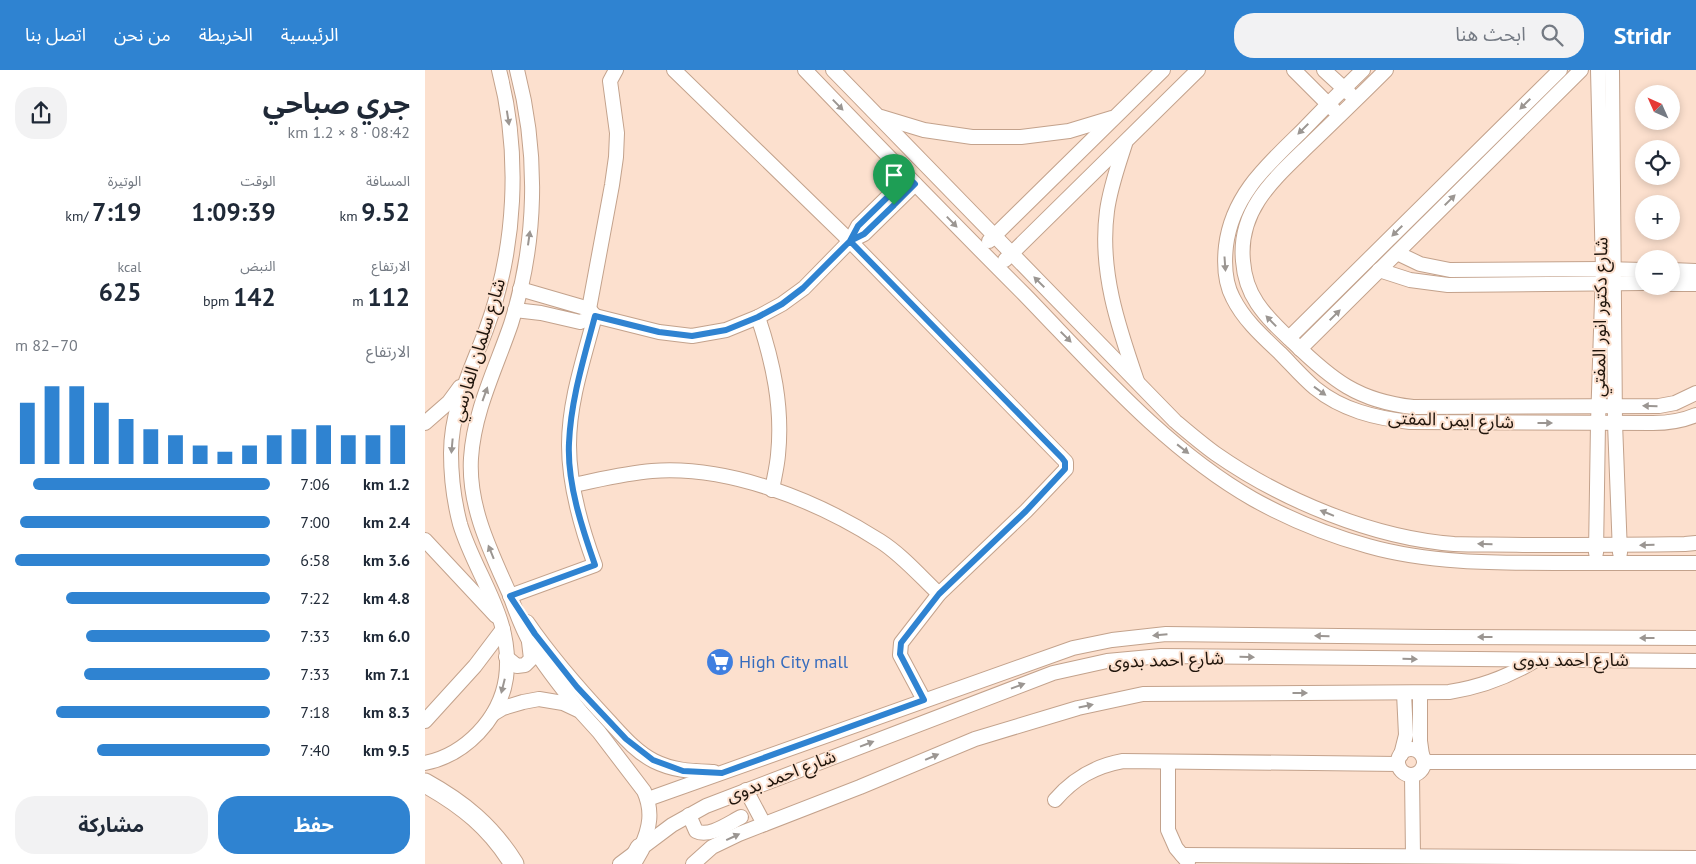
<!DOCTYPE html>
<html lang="ar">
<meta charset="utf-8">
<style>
body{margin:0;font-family:"PT Sans","Noto Sans Arabic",sans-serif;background:#f2f2f3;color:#1f2937;direction:rtl;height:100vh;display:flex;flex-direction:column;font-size:19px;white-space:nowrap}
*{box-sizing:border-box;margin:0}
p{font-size:16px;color:#747a83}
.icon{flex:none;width:28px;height:28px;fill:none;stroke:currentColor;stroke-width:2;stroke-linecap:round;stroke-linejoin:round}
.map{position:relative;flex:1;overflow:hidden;direction:ltr}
.drawer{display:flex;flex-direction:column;background:#fff;width:425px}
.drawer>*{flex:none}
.needle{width:32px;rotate:315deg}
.fabs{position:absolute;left:1210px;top:15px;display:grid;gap:10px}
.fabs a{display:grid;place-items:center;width:45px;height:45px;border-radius:50%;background:#fff;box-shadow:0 2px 8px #0003;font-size:25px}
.pin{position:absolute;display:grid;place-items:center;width:42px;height:42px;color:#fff;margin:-51px -21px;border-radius:50% 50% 50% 0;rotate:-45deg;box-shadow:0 0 5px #0007}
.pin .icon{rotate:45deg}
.round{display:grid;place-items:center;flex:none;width:52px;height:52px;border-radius:20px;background:#f2f2f3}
.overview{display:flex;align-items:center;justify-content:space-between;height:85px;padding:0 15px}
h1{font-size:28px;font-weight:700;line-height:38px}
.figures{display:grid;grid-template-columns:repeat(3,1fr);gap:8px;height:85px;padding:5px 15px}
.figures div{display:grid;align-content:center}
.figures b{font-size:25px;font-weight:700}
.figures small{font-size:14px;font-weight:400}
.figures p{font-size:14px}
.chart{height:140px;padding:10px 15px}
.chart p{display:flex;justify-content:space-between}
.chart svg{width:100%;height:90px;margin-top:5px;stroke:#2f83d1;stroke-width:6}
.action{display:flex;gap:10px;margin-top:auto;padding:10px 15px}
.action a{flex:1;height:58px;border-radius:20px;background:#2f83d1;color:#fff;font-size:20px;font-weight:700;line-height:58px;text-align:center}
.action a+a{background:#f2f2f3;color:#1f2937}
ul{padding:0 15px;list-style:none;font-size:16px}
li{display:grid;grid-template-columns:80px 60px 1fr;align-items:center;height:38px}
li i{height:12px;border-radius:6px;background:#2f83d1}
header{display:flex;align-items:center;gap:30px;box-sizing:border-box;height:70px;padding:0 25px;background:#2f83d1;color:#fff}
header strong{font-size:24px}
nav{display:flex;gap:28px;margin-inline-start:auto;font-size:18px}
.search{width:350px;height:45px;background:#f2f2f3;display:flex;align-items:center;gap:12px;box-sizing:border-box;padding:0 18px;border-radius:20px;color:#747a83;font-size:19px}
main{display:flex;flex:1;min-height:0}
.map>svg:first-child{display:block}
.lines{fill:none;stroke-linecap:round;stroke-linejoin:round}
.minor-casing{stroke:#c3a28c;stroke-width:16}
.highway-casing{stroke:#c3a28c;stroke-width:21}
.minor{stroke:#fff;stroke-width:14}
.highway{stroke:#fff;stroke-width:19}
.oneway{fill:#9b9692}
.route-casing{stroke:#fff;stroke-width:10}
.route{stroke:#2f83d1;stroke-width:6}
.labels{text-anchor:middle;stroke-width:4;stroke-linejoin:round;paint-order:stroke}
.street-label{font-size:18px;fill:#20150c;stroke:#fce0ce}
.shop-label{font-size:18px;fill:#366cbe;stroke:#fce0ce;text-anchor:start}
</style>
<header>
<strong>Stridr</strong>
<div class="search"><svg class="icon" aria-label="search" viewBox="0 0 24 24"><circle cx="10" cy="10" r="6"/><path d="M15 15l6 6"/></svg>ابحث هنا</div>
<nav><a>الرئيسية</a><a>الخريطة</a><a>من نحن</a><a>اتصل بنا</a></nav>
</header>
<main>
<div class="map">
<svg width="1271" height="794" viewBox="0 0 1271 794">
<rect width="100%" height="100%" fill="#fce0ce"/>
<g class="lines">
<g class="minor-casing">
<g id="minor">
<path d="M92,0C114,84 112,172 86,254C71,298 49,341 46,388C43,437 66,482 85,525C91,542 97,559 106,574C120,598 138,619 155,641"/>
<polyline points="249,0 425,171 641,392 641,399 601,441 514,524 476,573 475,585 499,630"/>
<path d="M380,0C452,75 525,150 599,224C669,296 740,379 828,429C864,449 903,465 943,476C1003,493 1068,493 1130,493C1177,493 1224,493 1271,493"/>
<path d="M408,0L750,351C763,362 777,374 791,384C857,430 948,468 1029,474C1052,475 1075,474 1098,475C1152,475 1206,475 1260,474L1271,473"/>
<polyline points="869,0 909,40"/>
<polyline points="899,0 925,24"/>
<path d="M938,0C917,20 896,41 876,62C841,96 807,126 801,176C799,194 800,213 808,228C819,250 837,266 855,283C866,294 877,307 890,318C917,340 950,348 985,352L1228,353C1243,353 1257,351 1271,345"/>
<path d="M961,0C935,26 909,51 882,77C849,109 813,140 818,191C819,205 824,221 832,233C842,248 855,260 868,272C907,310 933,331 988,337L1234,336L1250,333L1271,323"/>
<polyline points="1187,0 1190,353 1195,483"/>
<polyline points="456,47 499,60 547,67 596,67 644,61 687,48"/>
<path d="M700,74C693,96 685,118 682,141C674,200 693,256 712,311"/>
<polyline points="425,171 439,164 490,114"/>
<polyline points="564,171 738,0"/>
<polyline points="972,183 995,194 1025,200 1178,199 1219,200"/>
<polyline points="580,190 773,0"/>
<polyline points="954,200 985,210 1023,215 1219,213"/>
<polyline points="1246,200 1271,201"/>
<polyline points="1246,214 1271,214"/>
<polyline points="164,239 187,115 191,87 192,63 185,11 191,0"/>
<polyline points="90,240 116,243 155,252 170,246 164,239 95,219"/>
<path d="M333,247C348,292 358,337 353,385C352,397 349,408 347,420"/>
<polyline points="864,268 1135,0"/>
<polyline points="875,279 1156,0"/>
<polyline points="0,353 24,332 35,317"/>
<path d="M148,415C173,410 201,403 227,401C303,395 391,430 455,471C477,485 495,506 514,524"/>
<polyline points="0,470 71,546"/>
<polyline points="1171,483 1173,353 1178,199 1173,0"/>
<path d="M85,526L170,495C156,457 144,416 144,375C144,331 159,288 170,246L234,262L267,266L301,260L333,247L357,234L379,218L425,171L433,156L483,107"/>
<path d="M102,552C126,587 154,619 183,650C197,665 211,682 229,691C249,701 267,701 289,702"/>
<polyline points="81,587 92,596 100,595 106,589 104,572"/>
<polyline points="995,623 995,671 997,685"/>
<path d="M68,644L78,638L98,632L114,629L138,633L155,641L174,662L219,721C228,741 225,758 216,777"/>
<polyline points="0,651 50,596 78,559"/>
<circle cx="986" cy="692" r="13"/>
<polyline points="976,685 981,665 979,623"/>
<polyline points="743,692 743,760 751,778 763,792"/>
<polyline points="1000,692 1271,692"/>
<path d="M0,693C40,685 75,649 81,608C89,548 51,507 35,454C29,431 26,407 26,383C26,339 46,300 61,260C91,179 96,84 74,0"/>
<polyline points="987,705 988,786"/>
<polyline points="321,720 339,754"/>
<polyline points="223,729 648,578 687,570 741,564 1007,567 1271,568"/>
<path d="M630,730C649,708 670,696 698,691L973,694"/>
<path d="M264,745L271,761C284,768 304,753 316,747"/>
<polyline points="757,785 1271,788"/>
<polyline points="195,794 247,755 281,736 628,603 682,591 736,586 1271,591"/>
<path d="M268,794L287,777L314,764L435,717L550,669L653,638L718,624L1024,622C1057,617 1083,607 1111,590"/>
</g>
</g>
<g class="highway-casing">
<g id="highway">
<path d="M0,713C38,734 66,757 89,794"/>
<polyline points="206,794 215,778"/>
</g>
</g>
<use href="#minor" class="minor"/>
<use href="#highway" class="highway"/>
</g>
<defs><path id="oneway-solid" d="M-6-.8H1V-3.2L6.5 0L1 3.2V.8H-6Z" transform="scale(1.25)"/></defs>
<g class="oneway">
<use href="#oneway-solid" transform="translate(1100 34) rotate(135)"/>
<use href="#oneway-solid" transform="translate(413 35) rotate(46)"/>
<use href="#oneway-solid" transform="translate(83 48) rotate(81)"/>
<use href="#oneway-solid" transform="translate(878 59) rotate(135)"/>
<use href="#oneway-solid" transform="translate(1025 130) rotate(-45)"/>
<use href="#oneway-solid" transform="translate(527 152) rotate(46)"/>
<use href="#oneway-solid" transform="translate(972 161) rotate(135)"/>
<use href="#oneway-solid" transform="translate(104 168) rotate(-82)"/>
<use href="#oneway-solid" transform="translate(800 194) rotate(86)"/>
<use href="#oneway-solid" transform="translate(614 212) rotate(-135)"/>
<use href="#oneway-solid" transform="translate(910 245) rotate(-45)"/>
<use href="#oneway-solid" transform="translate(846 251) rotate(-134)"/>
<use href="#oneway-solid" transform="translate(641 267) rotate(45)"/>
<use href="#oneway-solid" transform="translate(895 321) rotate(36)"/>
<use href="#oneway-solid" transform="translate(60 324) rotate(-70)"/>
<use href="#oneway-solid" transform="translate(1225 336) rotate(-179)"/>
<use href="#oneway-solid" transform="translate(1120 353)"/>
<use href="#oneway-solid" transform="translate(27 376) rotate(95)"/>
<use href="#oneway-solid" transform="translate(758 379) rotate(38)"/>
<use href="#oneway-solid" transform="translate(902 443) rotate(-158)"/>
<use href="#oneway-solid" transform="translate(1060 474) rotate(-179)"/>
<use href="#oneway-solid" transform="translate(1222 475) rotate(179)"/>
<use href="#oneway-solid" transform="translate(66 482) rotate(-112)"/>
<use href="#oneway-solid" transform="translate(735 565) rotate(175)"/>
<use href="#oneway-solid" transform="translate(897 566) rotate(-179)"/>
<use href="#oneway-solid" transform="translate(1060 567) rotate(180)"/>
<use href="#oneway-solid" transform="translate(1222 568) rotate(-180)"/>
<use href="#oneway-solid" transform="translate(822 587) rotate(1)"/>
<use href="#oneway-solid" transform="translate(985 589) rotate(1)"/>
<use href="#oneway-solid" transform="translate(78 616) rotate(104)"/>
<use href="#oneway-solid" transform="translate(593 616) rotate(-20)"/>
<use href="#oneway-solid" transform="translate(875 623)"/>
<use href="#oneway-solid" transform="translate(661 636) rotate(-12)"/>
<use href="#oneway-solid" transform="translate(442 674) rotate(-21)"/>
<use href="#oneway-solid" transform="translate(507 687) rotate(-23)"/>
<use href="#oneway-solid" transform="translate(308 767) rotate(-25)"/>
</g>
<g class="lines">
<g class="route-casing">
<path id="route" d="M469,135L439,164L425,171L378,218L357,234L333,247L301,260L267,266L234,262L170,246C159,288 146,329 144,373C142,413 157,458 170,495L85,526L110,564L152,617L201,669L228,690L258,701L297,703L499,630L475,584L476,573L514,524L601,441L640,399V392L637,388L425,171L433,156L483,107L490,114L469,135"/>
</g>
<use href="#route" class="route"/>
</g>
<defs>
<g id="supermarket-disc" transform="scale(1.4375)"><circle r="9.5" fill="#3f7fe0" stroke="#fce0ce"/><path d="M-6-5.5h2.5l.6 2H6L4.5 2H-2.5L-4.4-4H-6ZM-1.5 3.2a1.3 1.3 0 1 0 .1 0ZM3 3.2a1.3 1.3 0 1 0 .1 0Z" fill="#fff"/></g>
</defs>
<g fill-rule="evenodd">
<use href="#supermarket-disc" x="295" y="592"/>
</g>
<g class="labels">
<g class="street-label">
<text transform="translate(1175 247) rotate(-89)" y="6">شارع دكتور انور المفتي</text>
<text transform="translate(53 280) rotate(-73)" y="6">شارع سلمان الفارسي</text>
<text transform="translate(1026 350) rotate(2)" y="6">شارع ايمن المفتى</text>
<text transform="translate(741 590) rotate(-2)" y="6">شارع احمد بدوى</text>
<text x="1146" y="596">شارع احمد بدوى</text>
<text transform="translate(356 706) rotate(-21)" y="6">شارع احمد بدوى</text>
</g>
<g class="shop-label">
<text x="314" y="598">High City mall</text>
</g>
</g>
</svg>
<div class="fabs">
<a><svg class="needle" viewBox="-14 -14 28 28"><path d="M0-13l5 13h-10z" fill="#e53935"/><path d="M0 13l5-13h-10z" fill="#747a83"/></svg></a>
<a><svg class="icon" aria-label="locate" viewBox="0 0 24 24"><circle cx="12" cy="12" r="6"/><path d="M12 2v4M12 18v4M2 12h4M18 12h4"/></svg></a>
<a>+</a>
<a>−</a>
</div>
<div class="pin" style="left:469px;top:135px;background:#1e9e55"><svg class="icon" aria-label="arrive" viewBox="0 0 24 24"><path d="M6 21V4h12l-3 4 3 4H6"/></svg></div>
</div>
<section class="drawer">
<div class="overview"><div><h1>جري صباحي</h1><p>08:42 · 8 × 1.2 km</p></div><a class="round"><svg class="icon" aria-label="share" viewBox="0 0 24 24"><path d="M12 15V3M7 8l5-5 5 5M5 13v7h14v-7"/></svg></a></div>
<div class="figures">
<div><p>المسافة</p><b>9.52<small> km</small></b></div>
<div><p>الوقت</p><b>1:09:39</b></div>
<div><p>الوتيرة</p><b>7:19<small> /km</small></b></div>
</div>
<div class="figures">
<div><p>الارتفاع</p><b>112<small> m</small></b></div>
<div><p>النبض</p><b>142<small> bpm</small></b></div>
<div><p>kcal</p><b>625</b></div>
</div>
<div class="chart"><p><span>الارتفاع</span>70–82 m</p>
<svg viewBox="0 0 160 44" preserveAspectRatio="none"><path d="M5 44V14M15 44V6M25 44V6M35 44V14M45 44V22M55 44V27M65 44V30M75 44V35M85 44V38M95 44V35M105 44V30M115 44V27M125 44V25M135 44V30M145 44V30M155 44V25"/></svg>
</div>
<ul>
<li><b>1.2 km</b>7:06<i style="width:93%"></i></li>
<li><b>2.4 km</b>7:00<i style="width:98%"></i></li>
<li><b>3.6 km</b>6:58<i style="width:100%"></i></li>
<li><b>4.8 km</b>7:22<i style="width:80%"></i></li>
<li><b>6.0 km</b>7:33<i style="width:72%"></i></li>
<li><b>7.1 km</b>7:33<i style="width:73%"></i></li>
<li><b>8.3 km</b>7:18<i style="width:84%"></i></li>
<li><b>9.5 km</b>7:40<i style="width:68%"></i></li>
</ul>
<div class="action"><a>حفظ</a><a>مشاركة</a></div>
</section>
</main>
